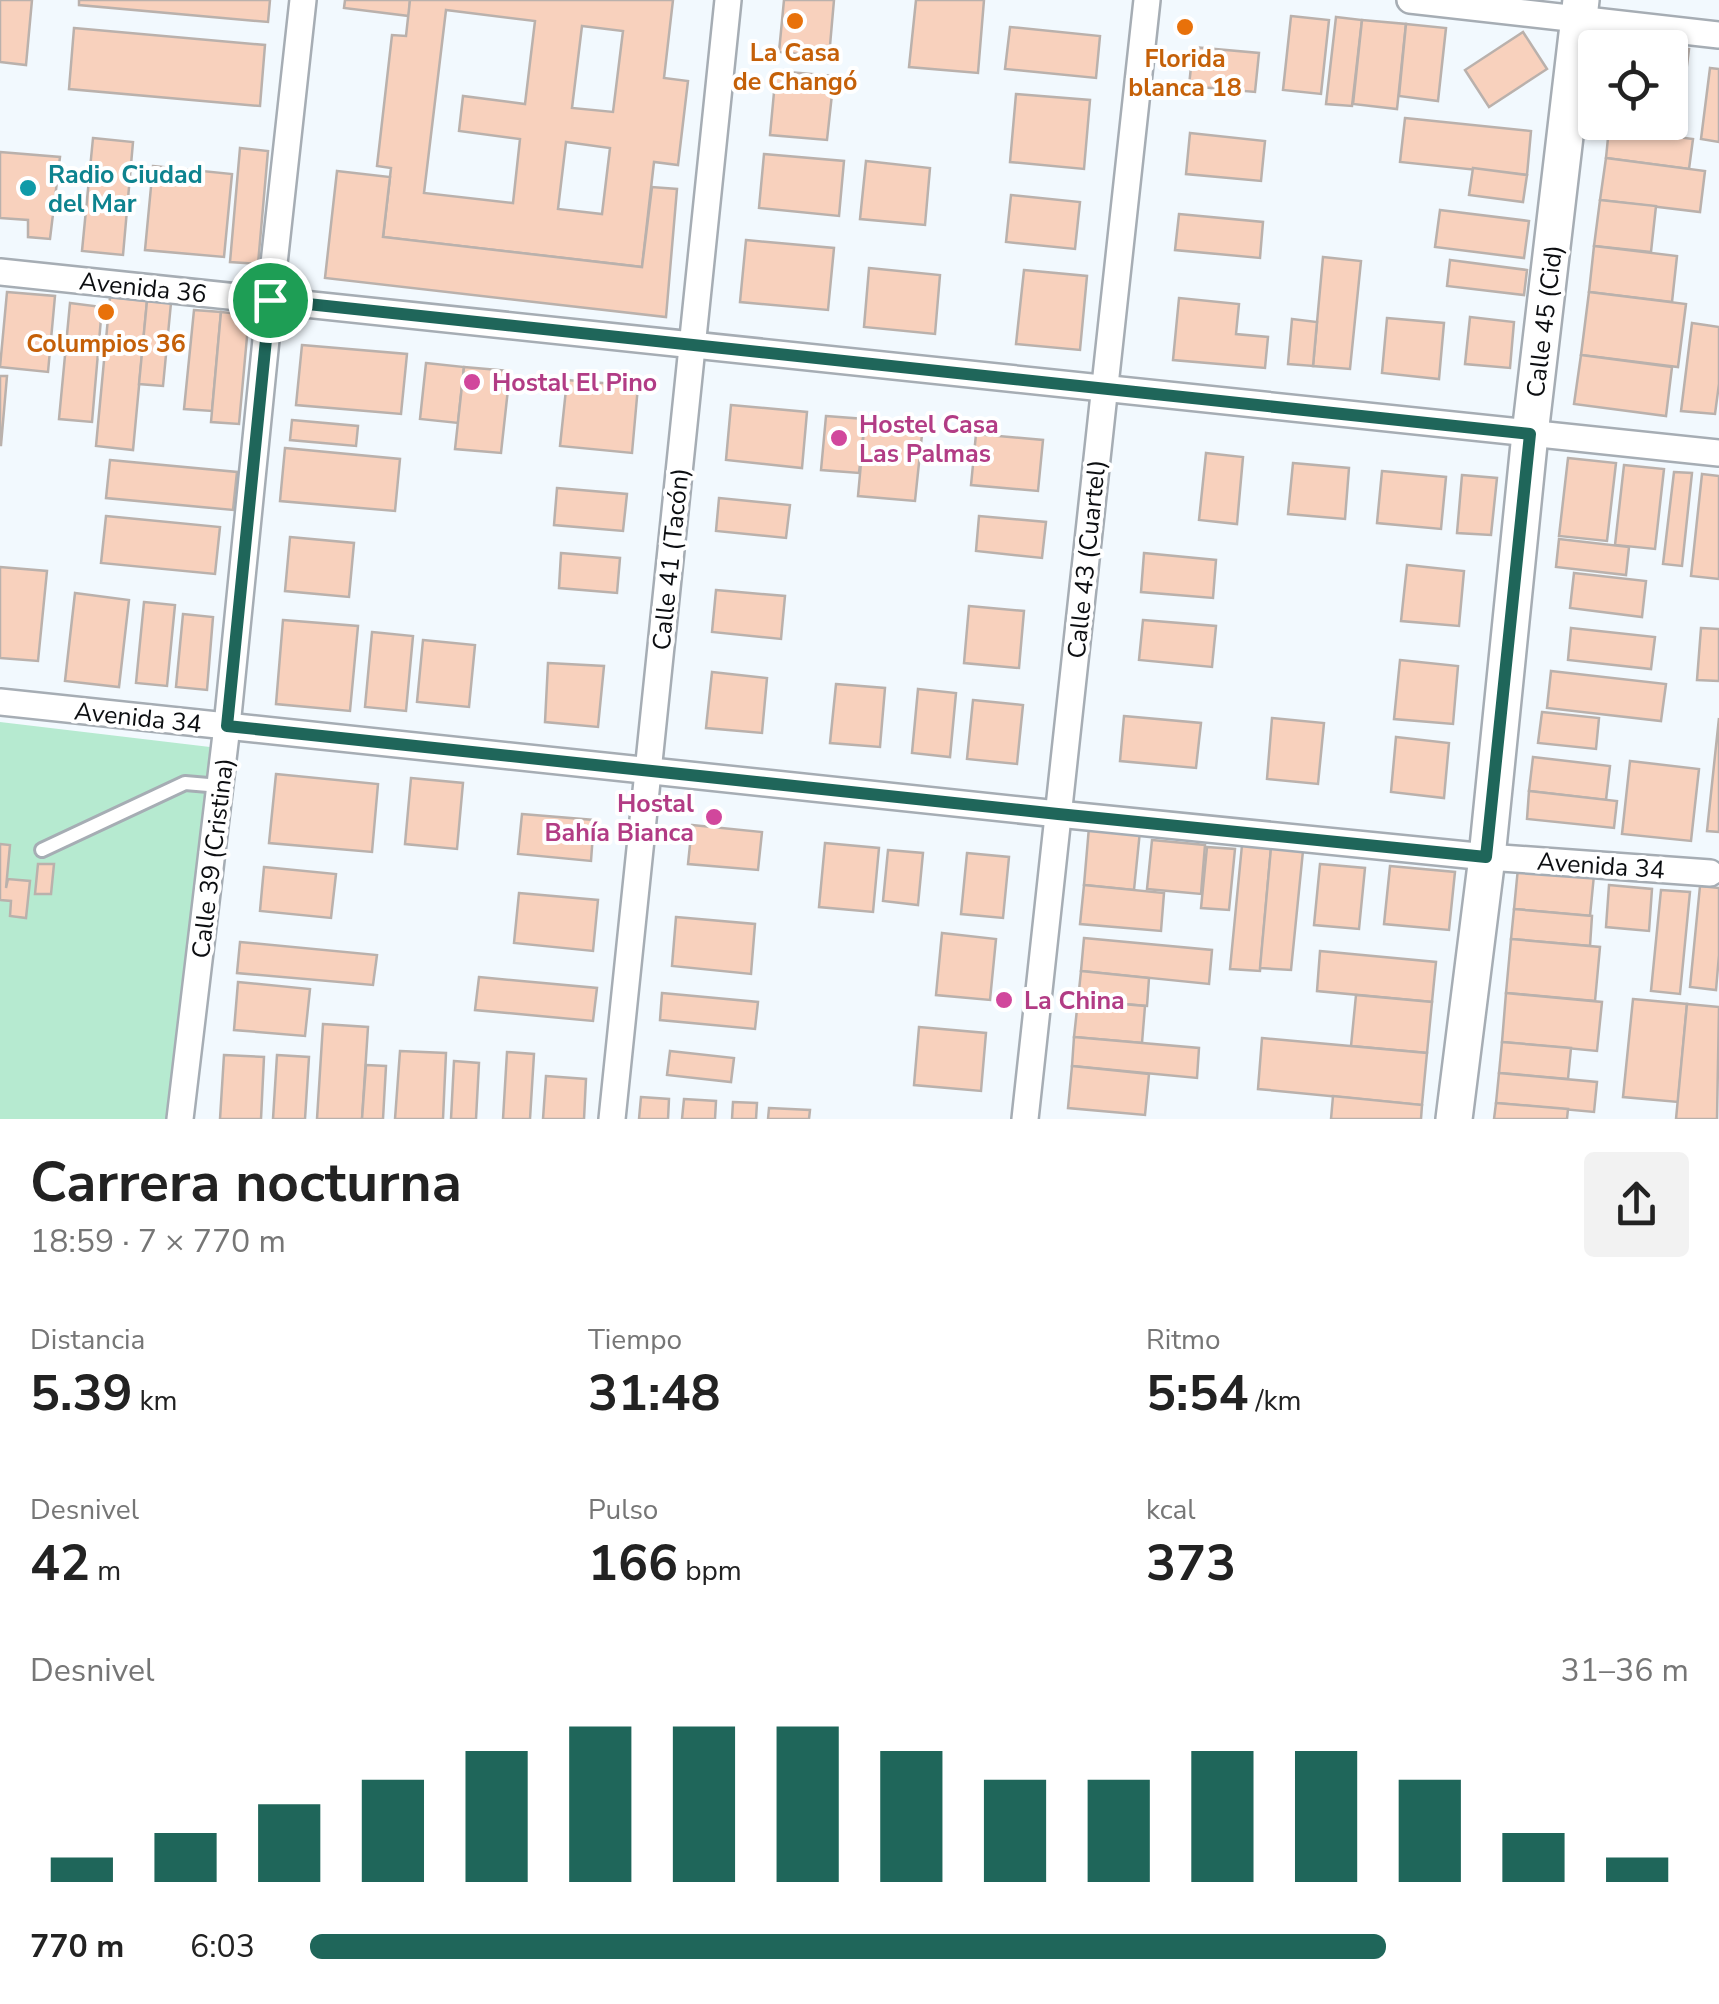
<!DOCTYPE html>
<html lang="es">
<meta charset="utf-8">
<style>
body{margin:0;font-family:"Nunito Sans",sans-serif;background:#f2f2f2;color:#222;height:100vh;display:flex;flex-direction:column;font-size:38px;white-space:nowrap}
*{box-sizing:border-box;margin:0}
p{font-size:32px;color:#767676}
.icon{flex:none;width:55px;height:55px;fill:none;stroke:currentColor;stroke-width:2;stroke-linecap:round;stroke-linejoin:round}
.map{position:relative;height:1119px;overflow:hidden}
.drawer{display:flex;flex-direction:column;background:#fff;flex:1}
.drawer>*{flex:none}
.controls{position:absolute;left:1578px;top:30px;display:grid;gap:20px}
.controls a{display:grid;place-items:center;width:110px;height:110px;border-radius:10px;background:#fff;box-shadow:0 2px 8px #0004;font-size:50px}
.pin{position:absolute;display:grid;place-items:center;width:85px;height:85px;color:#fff;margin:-42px;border:5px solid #fff;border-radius:50%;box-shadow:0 2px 10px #0007}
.round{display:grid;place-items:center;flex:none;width:105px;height:105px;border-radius:10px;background:#f2f2f2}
.summary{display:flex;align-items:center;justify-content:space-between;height:170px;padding:0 30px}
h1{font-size:55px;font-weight:700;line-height:75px}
.figures{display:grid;grid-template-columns:repeat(3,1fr);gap:15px;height:170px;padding:10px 30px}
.figures div{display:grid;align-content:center}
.figures b{font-size:50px;font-weight:700}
.figures small{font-size:28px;font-weight:400}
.figures p{font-size:28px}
.chart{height:280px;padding:20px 30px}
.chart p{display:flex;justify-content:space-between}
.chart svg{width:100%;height:180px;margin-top:10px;stroke:#1f665a;stroke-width:6}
ul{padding:0 30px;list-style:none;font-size:32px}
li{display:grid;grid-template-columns:160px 120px 1fr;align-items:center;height:75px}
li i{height:25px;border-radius:12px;background:#1f665a}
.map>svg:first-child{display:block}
.green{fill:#b6ead0}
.building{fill:#f8d1bd;stroke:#bab1ac;stroke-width:2.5;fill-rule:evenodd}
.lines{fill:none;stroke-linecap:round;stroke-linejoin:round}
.lane-casing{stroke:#a6adb4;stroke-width:18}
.street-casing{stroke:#a6adb4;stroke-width:30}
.secondary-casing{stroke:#a6adb4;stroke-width:40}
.lane{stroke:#fff;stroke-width:12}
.street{stroke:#fff;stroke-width:25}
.secondary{stroke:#fff;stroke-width:35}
.route-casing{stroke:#fff;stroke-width:20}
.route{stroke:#1f665a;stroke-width:12}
.food-dot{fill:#e8710a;stroke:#fff;stroke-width:4}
.culture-dot{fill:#0f9aa8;stroke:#fff;stroke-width:4}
.hotel-dot{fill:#d1479c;stroke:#fff;stroke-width:4}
.labels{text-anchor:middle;stroke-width:8;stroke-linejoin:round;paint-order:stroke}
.food-label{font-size:25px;font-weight:bold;fill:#c56008;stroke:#fff}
.culture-label{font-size:25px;font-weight:bold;fill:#0d838f;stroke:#fff;text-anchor:start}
.street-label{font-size:25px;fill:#0c0e11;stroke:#fff}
.hotel-label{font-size:25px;font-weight:bold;fill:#b23c85;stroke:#fff;text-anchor:start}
</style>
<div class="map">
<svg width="1719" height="1119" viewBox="0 0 1719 1119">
<rect width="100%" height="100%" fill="#f2f9fe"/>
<polygon class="green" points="0,722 210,747 166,1119 0,1119"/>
<g class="building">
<polygon points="0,0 32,0 26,65 0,62"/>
<polygon points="79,0 270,0 268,22 79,5"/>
<polygon points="345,0 410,0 409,16 344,8"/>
<path d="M410,0H673L664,78L688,81L678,165L654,162L642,267L383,237L391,168L377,166L392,35L406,36ZM446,10L535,21L525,104L463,96L459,131L520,139L513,203L424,193ZM582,26L623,31L613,112L572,108ZM566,142L610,148L602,214L558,209Z"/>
<polygon points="784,0 834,0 829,57 779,52"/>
<polygon points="916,0 984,0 978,73 909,67"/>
<polygon points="1291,16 1329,20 1321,94 1283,90"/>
<polygon points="1336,17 1362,20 1352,106 1326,104"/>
<polygon points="1362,20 1406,24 1397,109 1353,104"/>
<polygon points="1406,24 1446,28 1438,101 1399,96"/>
<polygon points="1010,27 1100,36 1096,78 1005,69"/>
<polygon points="74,28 265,45 260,106 69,89"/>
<polygon points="1523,32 1547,69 1489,107 1465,70"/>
<polygon points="1620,41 1689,49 1684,89 1670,87 1670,48 1620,48"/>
<polygon points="1193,47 1259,53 1255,92 1189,86"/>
<polygon points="1710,68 1719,69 1719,142 1701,139"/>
<polygon points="776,71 834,76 827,140 770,135"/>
<polygon points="1670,87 1686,89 1680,137 1609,128 1610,122 1670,122"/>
<polygon points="1016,94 1090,100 1084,169 1010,162"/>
<polygon points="1405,118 1531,131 1527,175 1400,162"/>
<polygon points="1609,128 1693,139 1689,169 1606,158"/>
<polygon points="1190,133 1265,141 1261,181 1186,174"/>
<polygon points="93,138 133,142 123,255 82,251"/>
<polygon points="240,148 268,151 258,264 230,262"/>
<polygon points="0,152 60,157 50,239 28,237 28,220 0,218"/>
<polygon points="764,154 844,161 839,216 759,208"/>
<polygon points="1606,158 1705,171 1700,212 1600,200"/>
<polygon points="866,161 930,168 925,225 860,219"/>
<polygon points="153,166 232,174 224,257 145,250"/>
<polygon points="1473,168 1527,175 1523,202 1469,195"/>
<polygon points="337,171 390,177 383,237 642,267 652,187 677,189 666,317 325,278"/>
<polygon points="1011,195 1080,202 1075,249 1006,242"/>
<polygon points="1600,200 1656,206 1651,252 1594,246"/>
<polygon points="1440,210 1529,221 1524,258 1435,247"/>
<polygon points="1179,214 1263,222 1260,258 1175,250"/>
<polygon points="746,240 834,248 828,310 740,302"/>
<polygon points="1594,246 1677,256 1672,302 1589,292"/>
<polygon points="1323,257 1361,261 1350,369 1313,366"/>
<polygon points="1450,260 1527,270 1524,295 1447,286"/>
<polygon points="869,268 940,275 935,334 864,327"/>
<polygon points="1024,270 1087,276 1080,350 1016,344"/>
<polygon points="7,292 55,296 48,372 0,367"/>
<polygon points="1589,292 1686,304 1678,367 1581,355"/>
<polygon points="110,297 147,301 133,450 96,446"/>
<polygon points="1179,298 1239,304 1236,334 1268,337 1265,368 1173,360"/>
<polygon points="147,301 171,303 163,386 139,384"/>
<polygon points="70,303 102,307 92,422 59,419"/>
<polygon points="194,310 221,312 212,411 184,409"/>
<polygon points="221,312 249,315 239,424 211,422"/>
<polygon points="1470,317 1514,322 1510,368 1465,364"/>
<polygon points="1387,318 1444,323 1439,379 1382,373"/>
<polygon points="1292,319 1317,322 1313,366 1288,364"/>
<polygon points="1692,323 1719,327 1719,384 1715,414 1681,411"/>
<polygon points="302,345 407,354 401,414 296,405"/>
<polygon points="1581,355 1672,367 1666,416 1574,404"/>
<polygon points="426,363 464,367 458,423 420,419"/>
<polygon points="464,367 510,371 501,453 455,449"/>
<polygon points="0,376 7,376 1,445 0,445"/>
<polygon points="567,380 638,386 632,453 560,446"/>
<polygon points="731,405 807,412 802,468 726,460"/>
<polygon points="826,416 865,419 859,473 821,470"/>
<polygon points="865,419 923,425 915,501 858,496"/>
<polygon points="292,420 358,426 356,446 290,440"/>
<polygon points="976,434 1043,440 1038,491 971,485"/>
<polygon points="285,448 400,459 395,511 280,501"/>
<polygon points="1206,453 1243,457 1237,524 1199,520"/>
<polygon points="1568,458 1616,463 1607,541 1559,536"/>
<polygon points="110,460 237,472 233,510 106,498"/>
<polygon points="1293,463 1349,468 1345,519 1288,514"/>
<polygon points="1624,465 1664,469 1655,549 1615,545"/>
<polygon points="1382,471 1446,477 1441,529 1377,523"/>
<polygon points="1674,472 1692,473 1682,566 1663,564"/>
<polygon points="1702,474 1719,476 1719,579 1691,576"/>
<polygon points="1462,475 1497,478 1491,535 1457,533"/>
<polygon points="557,488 627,494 623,531 554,525"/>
<polygon points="719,498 790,505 786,538 716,531"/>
<polygon points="106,516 220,527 215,574 101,563"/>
<polygon points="979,516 1046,522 1042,558 976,551"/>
<polygon points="290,537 354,543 349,597 285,591"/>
<polygon points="1559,539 1629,547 1626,575 1556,567"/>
<polygon points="561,553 620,558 617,593 559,588"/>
<polygon points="1144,553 1216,560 1213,598 1141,592"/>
<polygon points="1407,565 1464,571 1459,626 1401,621"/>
<polygon points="0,567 47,571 38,661 0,658"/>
<polygon points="1574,573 1646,581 1642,617 1570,608"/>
<polygon points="716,590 785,596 781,639 712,632"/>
<polygon points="75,593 129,600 119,687 65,681"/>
<polygon points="144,602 175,605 167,686 136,683"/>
<polygon points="969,606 1024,611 1019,668 964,663"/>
<polygon points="183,614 213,617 207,690 176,687"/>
<polygon points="283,620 358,626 350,711 276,704"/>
<polygon points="1143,620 1216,626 1212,667 1139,660"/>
<polygon points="1571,628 1655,637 1651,669 1568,660"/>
<polygon points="1701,628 1719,629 1719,681 1697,680"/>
<polygon points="372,632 413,636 406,711 365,707"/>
<polygon points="423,640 475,645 469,707 417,702"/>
<polygon points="1400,660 1458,666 1453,724 1394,719"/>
<polygon points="548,663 604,666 598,727 545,722"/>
<polygon points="1551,671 1666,684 1661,721 1547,708"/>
<polygon points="712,672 767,678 762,733 706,728"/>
<polygon points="836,684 885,688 880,747 830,743"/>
<polygon points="918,689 956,693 950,757 912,753"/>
<polygon points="973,700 1023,705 1017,764 967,759"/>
<polygon points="1542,712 1599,718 1596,749 1538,743"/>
<polygon points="1124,716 1201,723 1196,768 1120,761"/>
<polygon points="1272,718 1324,723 1318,784 1267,779"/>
<polygon points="1719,718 1719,832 1707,831"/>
<polygon points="1396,737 1449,743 1444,798 1391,792"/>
<polygon points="1533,757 1610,766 1606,800 1529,791"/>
<polygon points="1630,761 1699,769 1691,841 1622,834"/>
<polygon points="276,774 378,784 372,852 269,843"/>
<polygon points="411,778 463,783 457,849 405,844"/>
<polygon points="1529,791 1617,801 1614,828 1527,819"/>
<polygon points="522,814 594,820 591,861 518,854"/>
<polygon points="692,825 762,832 758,870 688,864"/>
<polygon points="1089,827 1140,831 1134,890 1084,885"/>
<polygon points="1152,840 1205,845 1201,894 1147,889"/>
<polygon points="825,843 879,848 873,912 819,907"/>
<polygon points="0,844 10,845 6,888 8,879 30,881 26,918 10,916 11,901 0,900"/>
<polygon points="1242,845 1271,848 1260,971 1230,969"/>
<polygon points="1207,847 1235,849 1229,910 1201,908"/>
<polygon points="1271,848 1303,851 1291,970 1260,968"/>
<polygon points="888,850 923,853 918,905 883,901"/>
<polygon points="967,853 1009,857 1003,918 961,914"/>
<polygon points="38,864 54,864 51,894 35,894"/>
<polygon points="1320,864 1365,868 1359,929 1314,925"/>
<polygon points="1390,866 1455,872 1449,930 1384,924"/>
<polygon points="264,867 336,874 331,918 260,911"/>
<polygon points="1518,868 1594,875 1590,916 1514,909"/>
<polygon points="1084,885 1164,893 1161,931 1080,924"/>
<polygon points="1609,885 1652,889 1649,931 1606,927"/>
<polygon points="1700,886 1719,888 1719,955 1716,990 1690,987"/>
<polygon points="1661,890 1690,892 1680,994 1651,991"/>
<polygon points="519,893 598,900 593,951 514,943"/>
<polygon points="1514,909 1592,916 1590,946 1511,939"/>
<polygon points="676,917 755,924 751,974 672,966"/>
<polygon points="942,933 996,939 990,1000 936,995"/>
<polygon points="1084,938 1212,950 1209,984 1081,971"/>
<polygon points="1511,939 1600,947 1595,1001 1506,993"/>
<polygon points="240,942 377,955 373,985 237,973"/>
<polygon points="1320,951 1436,962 1432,1002 1317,991"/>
<polygon points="1081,971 1149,978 1147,1006 1078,1000"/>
<polygon points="479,977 597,988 593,1021 475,1010"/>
<polygon points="238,982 310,989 305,1036 234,1030"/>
<polygon points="662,993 758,1002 755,1029 660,1020"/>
<polygon points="1506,993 1602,1002 1597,1051 1502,1042"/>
<polygon points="1356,995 1432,1002 1427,1053 1351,1046"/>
<polygon points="1633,999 1687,1004 1678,1102 1623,1097"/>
<polygon points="1078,1000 1145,1006 1142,1043 1074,1037"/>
<polygon points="1687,1004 1719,1007 1717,1119 1676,1119"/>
<polygon points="323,1024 368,1027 362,1119 317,1119"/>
<polygon points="919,1027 986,1033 981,1091 914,1085"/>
<polygon points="1074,1037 1199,1048 1197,1078 1072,1066"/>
<polygon points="1262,1038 1427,1053 1422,1105 1258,1089"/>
<polygon points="1502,1042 1571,1048 1568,1079 1499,1073"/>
<polygon points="400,1051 446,1053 443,1119 395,1119"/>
<polygon points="670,1051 734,1058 731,1082 667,1075"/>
<polygon points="507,1052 534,1054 530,1119 503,1119"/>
<polygon points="224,1055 264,1057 261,1119 220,1119"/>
<polygon points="277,1055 309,1057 305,1119 273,1119"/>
<polygon points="454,1061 479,1063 476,1119 451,1119"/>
<polygon points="366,1065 386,1066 383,1119 362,1119"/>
<polygon points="1072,1066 1149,1074 1145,1115 1068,1108"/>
<polygon points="1499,1073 1597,1082 1594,1112 1496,1103"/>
<polygon points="546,1076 586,1079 584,1119 543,1119"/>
<polygon points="1333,1096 1422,1105 1421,1119 1331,1119"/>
<polygon points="641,1097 669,1099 668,1119 639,1119"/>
<polygon points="684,1099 716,1101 715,1119 682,1119"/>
<polygon points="733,1102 757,1103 756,1119 732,1119"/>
<polygon points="1496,1103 1568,1109 1567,1119 1494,1119"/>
<polygon points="769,1108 810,1110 809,1119 768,1119"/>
</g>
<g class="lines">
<g class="lane-casing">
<polyline id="lane" points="42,850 185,783 220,786"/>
</g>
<g class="street-casing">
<g id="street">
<polyline points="1410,0 1719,35"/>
<polyline points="0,272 1719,453"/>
<polyline points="0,702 1058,814 1487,857 1710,873"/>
<polyline points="180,1119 227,726 270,300 303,0"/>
<polyline points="612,1119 728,0"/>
<polyline points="1025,1119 1147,0"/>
</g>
</g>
<g class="secondary-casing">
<polyline id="secondary" points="1454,1119 1487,857 1530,434 1581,0"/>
</g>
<use href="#lane" class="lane"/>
<use href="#street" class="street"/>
<use href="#secondary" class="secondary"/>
</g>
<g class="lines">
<g class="route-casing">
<polygon id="route" points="270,300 1530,434 1486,857 1058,814 227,726"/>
</g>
<use href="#route" class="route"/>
</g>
<g class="food-dot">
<circle cx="795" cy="21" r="10"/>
<circle cx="1185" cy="27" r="10"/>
<circle cx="106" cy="312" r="10"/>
</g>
<circle class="culture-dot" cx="28" cy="188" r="10"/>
<g class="hotel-dot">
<circle cx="472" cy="382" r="10"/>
<circle cx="839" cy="438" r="10"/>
<circle cx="714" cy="817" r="10"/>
<circle cx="1004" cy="1000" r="10"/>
</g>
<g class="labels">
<g class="food-label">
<text x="795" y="61">La Casa<tspan x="795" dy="29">de Changó</tspan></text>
<text x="1185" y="67">Florida<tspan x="1185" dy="29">blanca 18</tspan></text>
<text x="106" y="352">Columpios 36</text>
</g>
<g class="culture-label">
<text x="48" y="183">Radio Ciudad<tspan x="48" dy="29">del Mar</tspan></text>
</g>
<g class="street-label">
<text transform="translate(143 287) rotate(6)" y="9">Avenida 36</text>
<text transform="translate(1544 321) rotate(-83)" y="9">Calle 45 (Cid)</text>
<text transform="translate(670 559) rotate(-84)" y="9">Calle 41 (Tacón)</text>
<text transform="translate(1086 559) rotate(-84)" y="9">Calle 43 (Cuartel)</text>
<text transform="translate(138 717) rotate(6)" y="9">Avenida 34</text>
<text transform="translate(212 858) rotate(-83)" y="9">Calle 39 (Cristina)</text>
<text transform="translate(1601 865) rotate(4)" y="9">Avenida 34</text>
</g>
<g class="hotel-label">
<text x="492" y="391">Hostal El Pino</text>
<text x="859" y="433">Hostel Casa<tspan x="859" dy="29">Las Palmas</tspan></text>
<text x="694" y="812" text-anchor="end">Hostal<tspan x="694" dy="29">Bahía Bianca</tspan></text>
<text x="1024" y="1009">La China</text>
</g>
</g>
</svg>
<div class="controls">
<a><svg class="icon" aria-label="locate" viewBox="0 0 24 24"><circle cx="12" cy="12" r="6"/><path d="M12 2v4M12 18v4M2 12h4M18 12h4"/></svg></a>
</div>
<div class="pin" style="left:270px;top:300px;background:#1e9e55"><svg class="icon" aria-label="arrive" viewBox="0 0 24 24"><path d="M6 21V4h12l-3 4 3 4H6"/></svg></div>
</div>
<section class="drawer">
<div class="summary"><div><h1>Carrera nocturna</h1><p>18:59 · 7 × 770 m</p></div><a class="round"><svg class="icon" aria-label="share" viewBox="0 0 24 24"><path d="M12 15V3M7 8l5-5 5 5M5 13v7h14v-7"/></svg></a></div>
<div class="figures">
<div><p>Distancia</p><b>5.39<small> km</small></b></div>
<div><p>Tiempo</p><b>31:48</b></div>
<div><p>Ritmo</p><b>5:54<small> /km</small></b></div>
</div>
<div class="figures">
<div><p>Desnivel</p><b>42<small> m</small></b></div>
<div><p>Pulso</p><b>166<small> bpm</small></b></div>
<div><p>kcal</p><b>373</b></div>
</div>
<div class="chart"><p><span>Desnivel</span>31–36 m</p>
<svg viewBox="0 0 160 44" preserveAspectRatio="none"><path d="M5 44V38M15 44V32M25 44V25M35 44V19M45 44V12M55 44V6M65 44V6M75 44V6M85 44V12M95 44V19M105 44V19M115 44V12M125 44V12M135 44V19M145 44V32M155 44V38"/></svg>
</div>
<ul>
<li><b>770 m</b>6:03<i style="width:78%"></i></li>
</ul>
</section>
